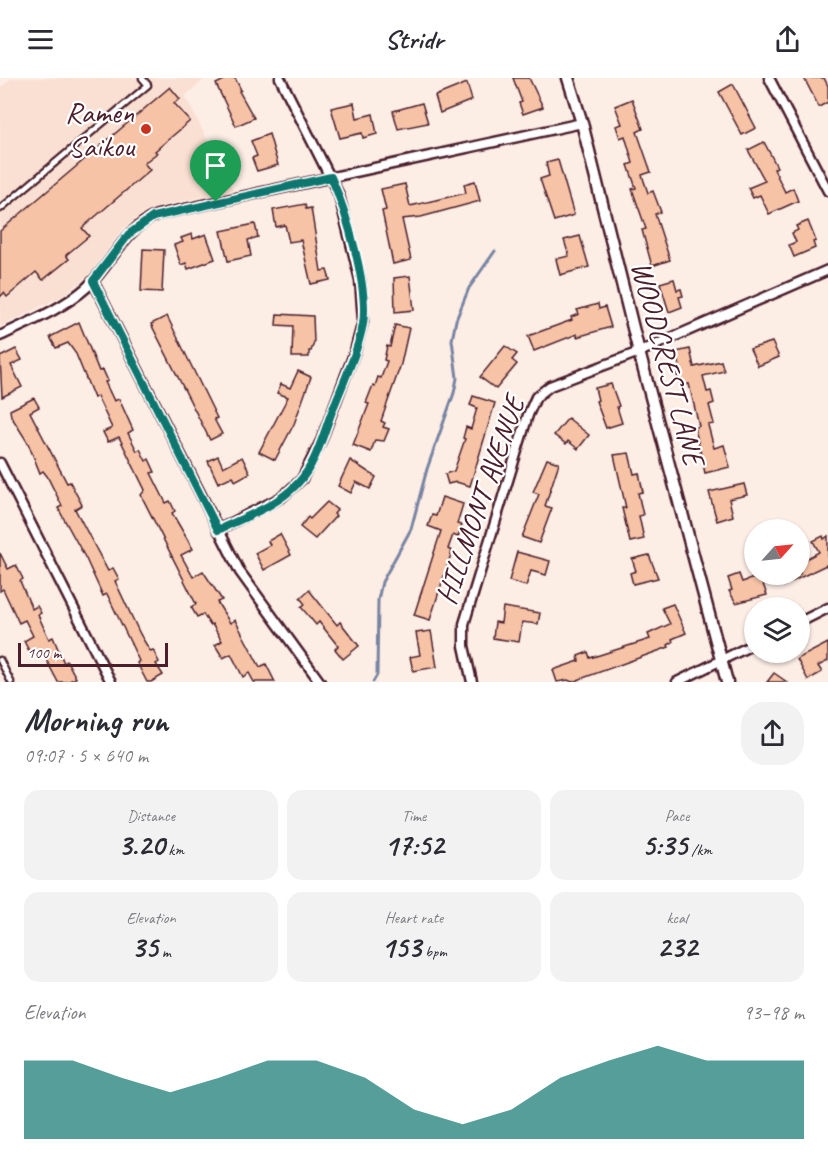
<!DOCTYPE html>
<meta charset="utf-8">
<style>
body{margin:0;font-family:Caveat,sans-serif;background:#f2f2f3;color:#2b2b33;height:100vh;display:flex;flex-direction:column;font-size:22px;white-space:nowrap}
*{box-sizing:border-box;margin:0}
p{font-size:20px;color:#7c7c81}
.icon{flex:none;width:33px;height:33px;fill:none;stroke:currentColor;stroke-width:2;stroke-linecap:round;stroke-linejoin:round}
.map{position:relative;height:604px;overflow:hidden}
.side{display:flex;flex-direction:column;background:#fff;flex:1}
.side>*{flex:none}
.needle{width:39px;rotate:63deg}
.buttons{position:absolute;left:744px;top:441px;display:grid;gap:12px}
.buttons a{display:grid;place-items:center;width:66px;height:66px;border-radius:50%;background:#fff;box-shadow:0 2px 4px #0004;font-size:30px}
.scale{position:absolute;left:18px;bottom:15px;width:150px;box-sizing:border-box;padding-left:6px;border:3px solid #4a1f2b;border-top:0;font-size:16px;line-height:21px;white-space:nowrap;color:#4a1f2b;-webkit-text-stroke:4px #fff;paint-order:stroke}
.pin{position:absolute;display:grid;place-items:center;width:51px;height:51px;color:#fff;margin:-62px -26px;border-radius:50% 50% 50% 0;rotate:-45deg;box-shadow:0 0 6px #0007}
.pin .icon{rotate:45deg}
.round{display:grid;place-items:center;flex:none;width:63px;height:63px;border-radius:24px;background:#f2f2f3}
.overview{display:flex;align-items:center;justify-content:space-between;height:102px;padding:0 24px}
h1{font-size:33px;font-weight:700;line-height:45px}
.figures{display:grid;grid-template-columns:repeat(3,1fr);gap:9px;height:102px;padding:6px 24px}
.figures div{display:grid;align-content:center;border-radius:15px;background:#f2f2f3;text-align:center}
.figures b{font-size:30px;font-weight:700}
.figures small{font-size:16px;font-weight:400}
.figures p{font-size:16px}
.chart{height:168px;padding:12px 24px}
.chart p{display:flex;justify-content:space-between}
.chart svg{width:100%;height:108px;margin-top:6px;fill:#0f766e;opacity:.7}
header{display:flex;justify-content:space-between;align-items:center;height:78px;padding:0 24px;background:#fff;font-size:27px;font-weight:700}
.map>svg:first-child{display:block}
.built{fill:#fae0d2}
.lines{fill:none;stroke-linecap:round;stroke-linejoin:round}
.stream{stroke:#7884a2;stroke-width:3}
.building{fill:#f6c3a7;stroke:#4a1f2b;stroke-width:1.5}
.service-casing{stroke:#4a1f2b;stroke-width:9}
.minor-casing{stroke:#4a1f2b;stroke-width:13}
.tertiary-casing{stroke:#4a1f2b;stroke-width:15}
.service{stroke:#fff;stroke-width:4.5}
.minor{stroke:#fff;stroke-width:8}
.tertiary{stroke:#fff;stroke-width:10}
.route-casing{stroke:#fff;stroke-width:12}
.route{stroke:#0f766e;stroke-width:8}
.poi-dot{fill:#c8321e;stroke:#fff;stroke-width:2}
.labels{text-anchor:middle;stroke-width:4.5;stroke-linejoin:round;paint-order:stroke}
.poi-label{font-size:30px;fill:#4a1f2b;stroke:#fff;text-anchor:end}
.street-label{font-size:30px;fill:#4a1f2b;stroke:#fff}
</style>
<header><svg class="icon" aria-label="menu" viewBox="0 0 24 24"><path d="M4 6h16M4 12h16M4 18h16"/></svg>Stridr<svg class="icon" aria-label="share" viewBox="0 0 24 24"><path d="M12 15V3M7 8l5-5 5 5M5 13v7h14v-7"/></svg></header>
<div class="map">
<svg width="828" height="604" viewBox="0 0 828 604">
<rect width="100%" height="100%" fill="#fcede5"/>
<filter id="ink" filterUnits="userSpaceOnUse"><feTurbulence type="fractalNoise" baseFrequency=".0167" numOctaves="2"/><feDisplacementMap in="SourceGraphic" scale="12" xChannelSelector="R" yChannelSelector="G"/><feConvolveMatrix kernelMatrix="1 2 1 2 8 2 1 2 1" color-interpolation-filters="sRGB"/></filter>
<g filter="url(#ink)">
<polygon class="built" points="12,0 206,0 185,18 233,112 170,126 144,135 123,151 87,199 62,218 0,249 0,10"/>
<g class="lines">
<polyline class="stream" points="373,604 377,597 378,522 382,504 411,451 427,391 454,315 457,300 452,262 456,242 469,210 495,173"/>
</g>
<g class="building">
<polygon points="228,0 235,0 241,12 239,13 254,40 236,48 216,6"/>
<polygon points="513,0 529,0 543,29 523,36 519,25 522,24"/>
<polygon points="804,0 824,0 828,8 828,24 819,29"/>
<polygon points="467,5 472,22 440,35 435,18"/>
<polygon points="733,6 756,50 742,57 719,14"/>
<polygon points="170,9 180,21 174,25 190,43 155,73 157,75 144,85 150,92 82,150 89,158 66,177 69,181 43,202 36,194 7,219 4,215 0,219 0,153"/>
<polygon points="632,21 643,51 637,54 651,94 642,97 648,115 653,113 661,134 655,136 670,182 652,188 642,152 646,151 632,111 636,110 628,87 633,85 625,58 620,60 616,48 622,46 615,28"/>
<polygon points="354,25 357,40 373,36 377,56 363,60 362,55 340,60 331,30"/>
<polygon points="422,25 428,45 398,51 393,33"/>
<polygon points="269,56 278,87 257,93 252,80 257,78 251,63"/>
<polygon points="764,64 777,89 774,91 785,114 793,110 798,123 769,136 760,117 753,120 748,110 765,103 748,72"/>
<polygon points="558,82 574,137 554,143 540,101 549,98 546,85"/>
<polygon points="475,103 480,123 421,139 402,141 411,182 393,186 382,133 386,132 381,111 405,106 410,128 466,115 464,106"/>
<polygon points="305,126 306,131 311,130 321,193 327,192 330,202 311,206 301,162 289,164 285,147 276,149 273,132"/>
<polygon points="808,143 816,163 813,164 815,170 794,179 789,167 796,164 792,155 798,152 796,148"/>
<polygon points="255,146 258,159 248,162 251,178 228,183 221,153"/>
<polygon points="192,156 193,161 206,156 215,181 188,191 186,185 181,187 174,167 183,164 181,160"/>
<polygon points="580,158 589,189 560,197 556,181 569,178 564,162"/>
<polygon points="143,171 164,172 162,214 141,213"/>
<polygon points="410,198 414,232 395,234 394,200"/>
<polygon points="674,201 677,212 681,211 683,218 679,219 682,229 669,234 660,205"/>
<polygon points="598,226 599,231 605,229 611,249 577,259 577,256 534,273 528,258 572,242 571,239 579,236 577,232"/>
<polygon points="277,236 313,238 314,265 311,273 309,273 309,279 292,279 293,248 276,247"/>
<polygon points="167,238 217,340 214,341 222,356 210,362 151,246"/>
<polygon points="79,244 99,293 103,292 108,303 105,304 114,323 119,321 133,352 128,355 137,373 140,371 146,383 149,381 155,394 151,395 166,425 170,423 175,433 172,435 193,471 181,477 193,499 203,493 222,522 217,524 230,545 235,542 260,589 266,586 275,604 254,604 249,595 243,599 231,576 223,580 215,567 222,563 212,546 210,547 203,536 197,539 191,529 196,526 141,417 145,412 119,359 108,364 103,354 112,350 97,318 94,320 76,276 68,265 56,270 50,259"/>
<polygon points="395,247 409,250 401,286 381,343 385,345 383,349 389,351 384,363 375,362 371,374 353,367 369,326 366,325 373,307 375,308 378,299 381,300 387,283 384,282 387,268 390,269"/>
<polygon points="772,264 779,279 758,288 750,271"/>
<polygon points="505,268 517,276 512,282 517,286 496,311 480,299"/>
<polygon points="16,271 22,282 11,287 22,309 2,319 0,279"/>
<polygon points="690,271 694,289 721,283 724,293 703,298 707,314 711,313 714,325 709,327 714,346 708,347 714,370 724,367 730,389 705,395 695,350 699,348 689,306 680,308 676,293 680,292 676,274"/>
<polygon points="298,293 311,299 294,346 275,382 259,374 288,319 277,315 281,306 290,310"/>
<polygon points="611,306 619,328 617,329 622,345 606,350 596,323 598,322 595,310"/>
<polygon points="473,318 495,325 470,408 456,404 448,406 445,396 454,393 465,361 463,360 466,349 471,351 477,330 470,327"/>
<polygon points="34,320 39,329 30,334 67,405 70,404 82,427 75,431 108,493 113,490 119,501 115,503 140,556 150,573 153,572 159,584 156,586 163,597 151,604 147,604 137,585 139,583 133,570 107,516 103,518 86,481 58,430 62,428 47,398 43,393 40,395 28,365 11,338 10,332"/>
<polygon points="568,340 589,357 578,371 568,363 566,366 554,357"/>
<polygon points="629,375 634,396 639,395 643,414 638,415 643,437 639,438 644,461 630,464 622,430 626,430 614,377"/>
<polygon points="218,378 223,389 242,379 250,395 235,403 233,398 218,405 208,383"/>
<polygon points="547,381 559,385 545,428 552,430 539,465 522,459 539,416 533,414"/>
<polygon points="350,382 376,399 370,411 356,404 351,415 338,408"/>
<polygon points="744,406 747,417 729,421 733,438 717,443 709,414"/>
<polygon points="442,419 463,426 457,446 462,447 458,459 453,457 448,471 452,473 430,542 414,537 441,453 428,448 432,437 436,438"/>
<polygon points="327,424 337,432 334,436 336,438 315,461 300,449 308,439 310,441"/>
<polygon points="280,456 291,477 264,492 255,475 270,467 268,463"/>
<polygon points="823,458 824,461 828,458 828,490 826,487 783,508 778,496 800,496 800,484 819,474 813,463"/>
<polygon points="517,474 550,483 546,497 531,493 526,508 509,503"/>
<polygon points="0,475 8,491 16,487 23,501 20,503 32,531 37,528 41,535 38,537 49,561 53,559 64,585 67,583 76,600 67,604 58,604 41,572 31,577 24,563 33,558 25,542 19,545 3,511 0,513"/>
<polygon points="649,477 658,500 633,506 630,495 636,493 632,481"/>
<polygon points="739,496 742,504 760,498 767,517 736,525 729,513 732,512 728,500"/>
<polygon points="309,512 337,547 340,544 359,568 343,581 335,571 338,568 319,544 316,547 301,529 305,526 300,520"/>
<polygon points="673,526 686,555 672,561 673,564 668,567 669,569 572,604 568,602 557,604 553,592 579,583 578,578 588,574 590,580 650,561 648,556 670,546 662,530"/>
<polygon points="503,529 540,535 538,546 522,544 519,564 493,560 495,544 501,545"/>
<polygon points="431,553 437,589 413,593 410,579 420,577 416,555"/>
<polygon points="828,565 828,583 818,588 822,594 808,602 797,581"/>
<polygon points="774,595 787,604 767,604"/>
</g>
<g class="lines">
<g class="service-casing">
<g id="service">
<polyline points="0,131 148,7 142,0"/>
<polyline points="0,582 11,604"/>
</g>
</g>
<g class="minor-casing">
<g id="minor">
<polyline points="769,0 828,113"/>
<polyline points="93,203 240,494 320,604"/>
<path d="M0,258C29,244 62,231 86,210C112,187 123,151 157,137L582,45"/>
<polyline points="0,385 111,604"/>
<polyline points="218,452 282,419 302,401 321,363 355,273 363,243 360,202 339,117 280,0"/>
<polyline points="800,544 828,530"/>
<polyline points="472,604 464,568 464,546 528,337 536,319 550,308 639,274 828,192"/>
<polyline points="677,604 754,566"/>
</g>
</g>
<g class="tertiary-casing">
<polyline id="tertiary" points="568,0 582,45 639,274 727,604"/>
</g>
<use href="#service" class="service"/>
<use href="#minor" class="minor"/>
<use href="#tertiary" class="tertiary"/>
</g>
</g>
<g class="lines" filter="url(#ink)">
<g class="route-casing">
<path id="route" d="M331,99C346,133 369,209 363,246C357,277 342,307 331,336C322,360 315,388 297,406C277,428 244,439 218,452L93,203L129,156L153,139Z"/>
</g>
<use href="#route" class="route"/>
</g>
<circle class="poi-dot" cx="146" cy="51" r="6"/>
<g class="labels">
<g class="poi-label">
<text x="134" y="44">Ramen<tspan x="134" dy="34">Saikou</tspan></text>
</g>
<g class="street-label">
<text transform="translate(668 285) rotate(75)" y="10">WOODCREST LANE</text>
<text transform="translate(480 422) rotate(-71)" y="10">HILLMONT AVENUE</text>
</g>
</g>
</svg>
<div class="buttons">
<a><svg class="needle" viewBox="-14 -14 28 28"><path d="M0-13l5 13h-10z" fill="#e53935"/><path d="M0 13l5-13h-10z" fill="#7c7c81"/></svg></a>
<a><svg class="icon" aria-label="layers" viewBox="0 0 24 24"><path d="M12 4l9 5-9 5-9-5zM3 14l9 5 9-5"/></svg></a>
</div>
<div class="scale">100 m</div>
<div class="pin" style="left:216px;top:124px;background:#1e9e55"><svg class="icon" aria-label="arrive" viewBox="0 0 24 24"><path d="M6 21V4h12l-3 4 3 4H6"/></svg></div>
</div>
<section class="side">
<div class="overview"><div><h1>Morning run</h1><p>09:07 · 5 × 640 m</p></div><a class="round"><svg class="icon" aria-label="share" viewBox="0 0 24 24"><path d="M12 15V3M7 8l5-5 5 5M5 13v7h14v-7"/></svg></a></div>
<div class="figures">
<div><p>Distance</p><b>3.20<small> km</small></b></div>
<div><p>Time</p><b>17:52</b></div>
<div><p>Pace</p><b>5:35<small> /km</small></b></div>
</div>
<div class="figures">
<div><p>Elevation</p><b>35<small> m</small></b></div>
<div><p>Heart rate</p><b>153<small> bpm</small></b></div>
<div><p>kcal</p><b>232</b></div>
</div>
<div class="chart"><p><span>Elevation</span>93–98 m</p>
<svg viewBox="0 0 160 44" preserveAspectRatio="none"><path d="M0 44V12L10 12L20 19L30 25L40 19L50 12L60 12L70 19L80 32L90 38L100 32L110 19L120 12L130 6L140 12L150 12L160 12V44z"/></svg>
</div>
</section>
